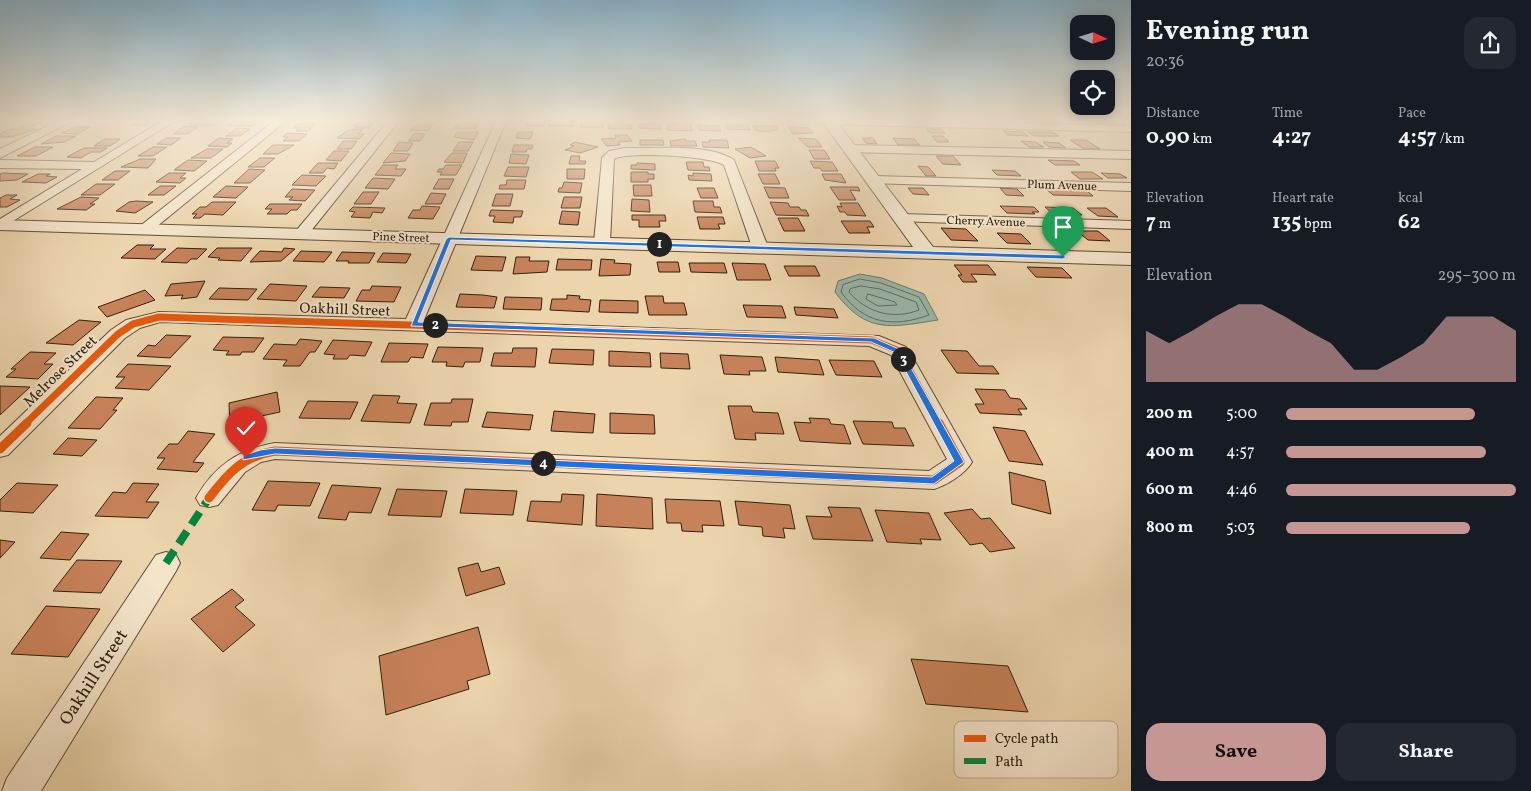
<!DOCTYPE html>
<meta charset="utf-8">
<style>
body{margin:0;font-family:Vollkorn,serif;background:#242831;color:#f1f3f6;height:100vh;display:flex;flex-direction:column;font-size:19px;white-space:nowrap}
*{box-sizing:border-box;margin:0}
p{font-size:16px;color:#9ea1a6}
.icon{flex:none;width:28px;height:28px;fill:none;stroke:currentColor;stroke-width:2;stroke-linecap:round;stroke-linejoin:round}
.map{position:relative;flex:1;overflow:hidden}
.side{display:flex;flex-direction:column;background:#171b24;width:400px}
.side>*{flex:none}
.needle{width:32px;rotate:94deg}
.tools{position:absolute;left:1070px;top:15px;display:grid;gap:10px}
.tools a{display:grid;place-items:center;width:45px;height:45px;border-radius:10px;background:#171b24;box-shadow:0 2px 12px #0003;font-size:25px}
.pin{position:absolute;display:grid;place-items:center;width:42px;height:42px;color:#fff;margin:-51px -21px;border-radius:50% 50% 50% 0;rotate:-45deg;box-shadow:0 0 5px #0007}
.pin .icon{rotate:45deg}
.km{position:absolute;width:25px;height:25px;margin:-12px;border-radius:50%;background:#222;color:#fff;font-size:14px;line-height:25px;text-align:center}
.round{display:grid;place-items:center;flex:none;width:52px;height:52px;border-radius:15px;background:#242831}
.overview{display:flex;align-items:center;justify-content:space-between;height:85px;padding:0 15px}
h1{font-size:28px;font-weight:700;line-height:38px}
.figures{display:grid;grid-template-columns:repeat(3,1fr);gap:8px;height:85px;padding:5px 15px}
.figures div{display:grid;align-content:center}
.figures b{font-size:21px;font-weight:700}
.figures small{font-size:14px;font-weight:400}
.figures p{font-size:14px}
.chart{height:140px;padding:10px 15px}
.chart p{display:flex;justify-content:space-between}
.chart svg{width:100%;height:90px;margin-top:5px;fill:#c59692;opacity:.7}
.button{display:flex;gap:10px;margin-top:auto;padding:10px 15px}
.button a{flex:1;height:58px;border-radius:15px;background:#c59692;color:#111;font-size:20px;font-weight:700;line-height:58px;text-align:center}
.button a+a{background:#242831;color:#f1f3f6}
ul{padding:0 15px;list-style:none;font-size:16px}
li{display:grid;grid-template-columns:80px 60px 1fr;align-items:center;height:38px}
li i{height:12px;border-radius:6px;background:#c59692}
main{display:flex;flex:1;min-height:0}
.map>svg:first-child{display:block}
.water{fill:#99b8ac;stroke:#6f7b6e}
.lines{fill:none;stroke-linecap:round;stroke-linejoin:round}
.shore{stroke:#656c5e;stroke-width:1}
.building{fill:#c88259;stroke:#312010}
.minor-casing{stroke:#604d37;stroke-width:2}
.tertiary-casing{stroke:#604d37;stroke-width:2}
.minor{fill:#f3e4ca;fill-rule:evenodd}
.tertiary{fill:#f3e4ca;fill-rule:evenodd}
.quiet{stroke:#00873e;stroke-width:8;stroke-dasharray:15 8;stroke-linecap:butt}
.cycleway-far1-casing{stroke:#f3e4ca;stroke-width:10}
.cycleway-casing{stroke:#f3e4ca;stroke-width:12}
.cycleway-far1{stroke:#e8590c;stroke-width:7}
.cycleway{stroke:#e8590c;stroke-width:9}
.route{fill:#1a73e8;stroke:#fff}
.labels{text-anchor:middle;stroke-width:4;stroke-linejoin:round;paint-order:stroke}
.far-street-label{font-size:12px;fill:#312010;stroke:#f3e4ca}
.street-label{font-size:15px;fill:#312010;stroke:#f3e4ca}
.near-street-label{font-size:18px;fill:#312010;stroke:#f3e4ca}
.key{fill:#f3e4ca;stroke:#b9a992;stroke-width:1}
.key-label{font-size:14px;fill:#312010}
</style>
<main>
<div class="map">
<svg width="1131" height="791" viewBox="0 0 1131 791">
<rect width="100%" height="100%" fill="#ecd5ad"/>
<filter id="stains"><feTurbulence type="fractalNoise" baseFrequency=".004" numOctaves="4"/><feColorMatrix values="0 0 0 0 .2 0 0 0 0 .09 0 0 0 0 .02 0 0 0 .5 -.17"/></filter>
<radialGradient id="worn" r=".72"><stop offset=".6" stop-color="#630" stop-opacity="0"/><stop offset="1" stop-color="#630" stop-opacity=".3"/></radialGradient>
<path class="water" d="M860,274L882,278L924,294L938,320C892,327 867,335 835,292L838,281Z"/>
<g class="lines">
<g class="shore">
<path d="M860,279L881,283L919,297L929,315C893,328 864,324 841,292L843,285Z"/>
<path d="M861,286L880,289L916,302L919,310C893,320 867,313 849,292L850,289Z"/>
<polygon points="868,294 895,302 897,305 878,306 866,299"/>
</g>
</g>
<g class="building">
<polygon points="32,121 44,121 31,127 19,127"/>
<polygon points="139,121 153,121 145,125 132,125"/>
<polygon points="194,121 213,121 218,122 214,125 189,125"/>
<polygon points="234,121 256,121 253,123 257,123 253,126 227,126"/>
<polygon points="362,121 375,121 369,128 356,128 358,126 353,126"/>
<polygon points="528,121 545,121 543,126 526,126"/>
<polygon points="550,121 574,122 573,126 548,126"/>
<polygon points="1093,121 1121,121 1126,124 1097,123"/>
<polygon points="468,122 479,122 475,129 455,128 458,123"/>
<rect x="581" y="122" width="22" height="5"/>
<polygon points="609,122 632,125 632,129 608,129"/>
<polygon points="298,123 316,123 308,131 296,131 299,128 294,128"/>
<polygon points="419,124 433,124 428,131 410,130"/>
<polygon points="639,124 661,124 661,129 639,128"/>
<polygon points="668,124 691,124 692,131 668,130"/>
<polygon points="697,125 719,126 721,131 699,130"/>
<polygon points="725,125 748,125 750,130 727,129"/>
<polygon points="185,126 198,127 187,134 173,134"/>
<polygon points="753,126 776,126 778,130 762,132 755,130"/>
<polygon points="788,126 809,128 813,133 793,134"/>
<polygon points="75,127 90,127 77,134 62,133"/>
<polygon points="237,128 250,129 240,136 226,136"/>
<polygon points="10,129 36,129 12,137 0,137 0,134"/>
<polygon points="350,129 362,130 358,134 364,134 359,139 337,138"/>
<polygon points="926,129 940,129 945,133 930,133"/>
<polygon points="1003,131 1023,132 1028,136 1008,135"/>
<polygon points="457,132 478,132 474,140 454,137"/>
<polygon points="518,132 533,132 530,139 516,138"/>
<polygon points="1028,132 1053,132 1059,136 1034,136"/>
<polygon points="287,133 307,134 299,141 283,141 288,137 283,137"/>
<polygon points="415,133 425,134 420,141 408,141"/>
<polygon points="615,135 627,135 632,141 618,142 620,145 607,146 601,139 616,138"/>
<polygon points="56,136 76,136 64,142 41,144"/>
<polygon points="932,136 943,136 949,142 937,142"/>
<polygon points="166,138 181,138 171,145 157,144"/>
<polygon points="219,138 233,139 227,143 232,143 227,147 208,146"/>
<polygon points="798,138 816,139 822,147 808,147"/>
<polygon points="862,138 873,138 877,144 866,143"/>
<polygon points="893,138 914,139 920,145 898,145"/>
<polygon points="105,139 120,139 110,146 94,146"/>
<polygon points="685,139 685,141 695,141 697,146 671,146 670,141"/>
<polygon points="640,140 663,140 664,145 640,145"/>
<polygon points="709,140 727,140 729,148 703,147 702,142 710,142"/>
<polygon points="1070,140 1086,140 1100,149 1084,149"/>
<polygon points="343,141 357,141 351,149 337,149"/>
<polygon points="1021,141 1035,142 1044,147 1029,147"/>
<polygon points="399,142 413,143 408,151 393,151"/>
<polygon points="459,142 473,142 468,151 453,151"/>
<polygon points="575,142 598,147 580,153 565,150 574,146 570,145"/>
<polygon points="1043,142 1059,143 1066,148 1049,147"/>
<polygon points="273,145 294,145 278,154 263,154"/>
<polygon points="514,145 533,145 532,149 527,149 526,152 512,152"/>
<polygon points="35,147 53,147 36,156 17,156"/>
<polygon points="153,147 167,147 153,156 138,156"/>
<polygon points="751,147 766,156 750,158 735,149"/>
<polygon points="84,148 107,148 101,152 91,152 81,158 67,157"/>
<polygon points="207,149 223,149 211,158 191,158"/>
<polygon points="809,150 824,150 830,159 814,159"/>
<polygon points="334,151 349,151 341,161 326,160"/>
<polygon points="391,153 410,154 405,161 383,163"/>
<polygon points="452,153 467,153 463,163 444,162"/>
<polygon points="511,154 529,155 526,164 509,163"/>
<polygon points="571,156 580,156 579,161 586,161 585,164 569,164"/>
<polygon points="936,156 953,156 961,165 943,164"/>
<polygon points="260,158 275,158 264,167 248,167"/>
<polygon points="140,159 156,159 148,168 121,167"/>
<polygon points="188,160 207,161 194,171 174,170"/>
<polygon points="1048,160 1074,161 1080,165 1055,165"/>
<polygon points="755,161 775,161 779,168 775,168 776,171 759,171"/>
<polygon points="810,161 832,162 838,171 822,171 820,168 814,168"/>
<polygon points="686,162 703,162 704,167 709,167 710,171 688,170"/>
<polygon points="318,163 338,163 334,169 327,168 323,173 309,173"/>
<polygon points="637,163 655,164 655,170 631,169 631,165 637,165"/>
<polygon points="383,165 398,165 395,169 406,169 401,176 375,175"/>
<polygon points="446,165 462,165 456,175 440,175 442,172 437,172 439,169 443,169"/>
<polygon points="918,166 928,167 936,176 926,176"/>
<polygon points="508,167 529,167 526,177 504,176"/>
<polygon points="249,169 265,170 250,183 234,183"/>
<polygon points="567,169 585,169 584,179 567,179"/>
<polygon points="992,170 1015,171 1021,176 997,175"/>
<polygon points="115,171 130,171 118,180 102,180"/>
<polygon points="631,172 648,172 648,174 654,174 654,179 648,179 648,182 631,182"/>
<polygon points="1071,172 1092,172 1103,179 1080,179"/>
<polygon points="2,173 28,174 17,180 0,181 0,174"/>
<polygon points="169,173 186,173 180,178 186,178 180,183 156,182"/>
<polygon points="693,173 711,174 712,181 689,180 688,175 693,176"/>
<polygon points="1101,173 1120,174 1127,178 1108,178"/>
<polygon points="38,174 50,174 46,176 57,177 46,183 22,182"/>
<polygon points="758,174 775,174 780,184 763,184"/>
<polygon points="822,174 841,174 846,183 825,180"/>
<polygon points="302,175 326,176 316,186 292,185"/>
<polygon points="373,178 395,179 388,189 365,188"/>
<polygon points="439,179 454,179 449,189 433,189"/>
<polygon points="507,180 526,180 524,189 499,189 500,185 506,185"/>
<polygon points="564,182 582,183 580,193 558,192 559,188 562,188"/>
<polygon points="96,184 115,184 100,195 81,195"/>
<polygon points="633,185 651,185 652,196 634,196"/>
<polygon points="160,186 176,186 164,195 148,195"/>
<polygon points="226,186 248,187 236,198 213,197"/>
<polygon points="764,187 785,188 789,198 769,198"/>
<polygon points="830,187 858,187 860,191 850,190 856,200 839,200"/>
<polygon points="697,188 714,188 718,198 701,198"/>
<polygon points="908,188 923,188 929,195 913,194"/>
<polygon points="1000,188 1017,189 1024,196 1006,195"/>
<polygon points="292,189 315,190 305,201 289,200 293,197 285,197"/>
<polygon points="1046,189 1086,190 1093,196 1053,195"/>
<polygon points="363,192 379,192 371,204 354,204"/>
<polygon points="431,193 446,194 441,204 425,204"/>
<polygon points="496,194 513,194 510,206 492,206"/>
<polygon points="6,195 17,195 10,199 20,200 7,207 0,207 0,198"/>
<polygon points="81,197 99,198 90,204 95,204 86,210 57,209"/>
<polygon points="564,197 582,197 580,208 561,208"/>
<polygon points="632,199 649,200 650,212 631,211"/>
<polygon points="693,201 713,201 714,207 720,207 722,213 695,212"/>
<polygon points="129,202 136,201 153,202 135,213 116,211"/>
<polygon points="212,202 236,202 223,215 205,214 200,218 193,218 197,214 192,214 200,207 206,207"/>
<polygon points="770,202 788,203 790,207 799,207 801,210 806,210 809,216 776,215"/>
<polygon points="840,203 858,203 866,216 847,215 845,212 840,212 837,206 842,207"/>
<polygon points="270,204 302,204 297,210 291,210 287,214 267,214 272,209 265,209"/>
<polygon points="422,206 440,207 433,219 408,218 413,210 420,210"/>
<polygon points="1000,206 1034,207 1039,212 1032,212 1035,214 1007,213"/>
<polygon points="353,207 385,208 382,213 373,212 370,218 351,217 355,212 349,211"/>
<polygon points="1045,207 1073,208 1082,215 1053,214"/>
<polygon points="1087,208 1106,208 1118,217 1098,216"/>
<polygon points="491,210 523,211 521,217 514,217 513,223 493,222 495,216 489,216"/>
<polygon points="562,211 580,212 578,225 559,224"/>
<polygon points="632,215 665,215 666,221 659,221 660,227 639,227 639,220 632,220"/>
<polygon points="697,217 723,217 725,224 718,224 720,229 700,229"/>
<polygon points="778,218 798,218 805,231 784,231"/>
<polygon points="841,221 870,221 874,227 867,227 870,233 849,233"/>
<polygon points="941,228 966,229 978,241 951,240"/>
<polygon points="1077,231 1098,231 1110,241 1088,240"/>
<polygon points="997,233 1021,234 1031,244 1007,243"/>
<polygon points="137,245 154,245 150,249 166,249 155,259 121,258"/>
<polygon points="177,248 207,249 197,259 191,259 187,263 161,262"/>
<polygon points="217,248 252,248 241,261 218,260 220,258 208,257"/>
<polygon points="284,248 295,249 281,261 250,262 260,251 282,252"/>
<polygon points="301,251 332,252 324,262 293,261"/>
<polygon points="342,252 375,253 369,263 348,263 349,261 336,261"/>
<polygon points="383,253 411,254 406,263 377,262"/>
<polygon points="476,256 506,257 502,271 471,270"/>
<polygon points="516,257 530,257 529,261 549,261 547,272 513,274"/>
<polygon points="558,259 592,260 591,270 556,270"/>
<polygon points="601,259 615,260 614,263 631,264 630,275 599,276"/>
<polygon points="657,262 678,262 680,272 659,272"/>
<polygon points="689,263 724,263 727,273 691,272"/>
<polygon points="732,263 765,264 771,280 737,280"/>
<polygon points="954,265 988,265 996,275 971,274 977,282 963,282 958,275 962,275"/>
<polygon points="784,266 815,266 820,276 789,276"/>
<polygon points="1027,267 1062,268 1072,278 1036,277"/>
<polygon points="205,281 197,297 181,299 183,295 165,296 171,284"/>
<polygon points="270,284 307,286 296,301 257,299"/>
<polygon points="372,286 401,287 394,302 356,301 362,290 370,290"/>
<polygon points="320,287 350,288 344,298 312,297"/>
<polygon points="219,288 257,289 248,300 209,299"/>
<polygon points="145,290 155,300 107,317 98,307"/>
<polygon points="460,294 483,295 497,297 494,308 456,307"/>
<polygon points="567,295 580,296 579,299 591,300 589,312 550,310 552,299 567,299"/>
<polygon points="645,296 663,296 664,303 684,303 687,315 649,315"/>
<polygon points="505,297 542,298 541,310 503,309"/>
<polygon points="600,300 638,301 638,313 599,312"/>
<polygon points="743,305 782,306 786,318 747,317"/>
<polygon points="794,307 834,309 838,318 796,315"/>
<polygon points="79,320 101,322 73,345 46,343"/>
<polygon points="166,335 191,336 170,358 137,356 148,345 155,346"/>
<polygon points="223,337 264,338 254,352 242,352 240,355 226,355 229,351 213,350"/>
<polygon points="300,339 322,341 315,352 310,352 300,366 283,366 287,360 263,359 274,344 296,345"/>
<polygon points="333,340 372,342 365,356 350,355 347,359 333,359 335,355 324,354"/>
<polygon points="389,343 428,344 423,358 411,357 408,362 381,362"/>
<polygon points="438,347 483,348 480,362 465,362 463,367 446,366 447,362 432,362"/>
<polygon points="513,348 537,348 535,367 491,366 494,353 512,353"/>
<polygon points="552,349 594,350 593,365 549,363"/>
<polygon points="941,350 967,351 979,366 993,366 999,374 957,373"/>
<polygon points="609,351 650,353 651,367 609,366"/>
<polygon points="30,352 56,353 44,364 53,364 38,379 6,377 16,369 11,369"/>
<polygon points="660,353 688,354 690,369 661,368"/>
<polygon points="720,355 762,357 766,371 749,371 750,375 724,374"/>
<polygon points="775,357 819,360 824,375 778,372"/>
<polygon points="829,360 874,361 882,377 836,375"/>
<polygon points="128,364 171,366 149,390 115,388 125,377 116,377"/>
<polygon points="0,386 30,387 0,415"/>
<polygon points="975,389 1005,390 1010,398 1020,399 1027,409 1018,409 1022,415 980,413 975,404 984,404"/>
<polygon points="277,392 280,412 252,418 253,425 230,430 229,403"/>
<polygon points="373,395 400,396 397,403 417,404 410,423 361,421"/>
<polygon points="96,397 123,398 113,410 117,410 100,429 68,428"/>
<polygon points="452,399 473,399 468,422 452,422 451,426 424,425 431,403 451,403"/>
<polygon points="308,401 358,402 350,419 299,418"/>
<polygon points="728,406 751,406 753,412 778,413 784,434 755,433 756,440 735,439"/>
<polygon points="554,411 595,414 593,433 551,431"/>
<polygon points="487,412 533,415 530,430 482,427"/>
<polygon points="610,413 654,415 655,434 610,433"/>
<polygon points="809,418 829,419 831,424 844,425 851,444 800,441 794,422 811,423"/>
<polygon points="853,421 892,422 894,428 905,428 914,446 863,444"/>
<polygon points="993,427 1025,431 1043,465 1009,461"/>
<polygon points="188,431 215,434 193,462 204,463 197,472 157,469 165,458 157,458 169,444 178,444"/>
<polygon points="68,438 97,440 82,456 53,454"/>
<polygon points="1009,472 1045,481 1051,514 1012,504"/>
<polygon points="268,481 320,483 310,506 278,505 275,511 252,510"/>
<polygon points="17,483 58,485 33,513 0,511 0,500"/>
<polygon points="133,483 159,484 146,502 159,502 148,518 95,516 113,492 126,493"/>
<polygon points="332,485 381,488 371,513 349,512 346,520 318,518"/>
<polygon points="397,489 447,491 441,517 388,515"/>
<polygon points="465,489 517,491 513,515 460,513"/>
<polygon points="562,494 584,495 582,525 527,521 531,501 561,502"/>
<polygon points="597,494 652,498 653,529 596,526"/>
<polygon points="665,499 720,501 724,526 702,525 703,532 682,531 681,523 667,523"/>
<polygon points="735,501 790,505 795,529 783,528 785,538 763,536 762,527 739,525"/>
<polygon points="828,507 860,508 873,541 813,539 806,516 832,517"/>
<polygon points="972,509 981,519 990,518 1015,548 990,552 982,543 970,545 944,513"/>
<polygon points="875,510 929,513 941,540 920,539 922,544 887,542"/>
<polygon points="61,532 89,534 70,560 40,558"/>
<polygon points="0,540 15,542 0,558"/>
<polygon points="77,560 122,561 101,593 53,591"/>
<polygon points="478,563 481,572 499,567 505,584 466,596 458,568"/>
<polygon points="232,589 244,600 235,607 255,625 223,652 191,619"/>
<polygon points="46,606 100,609 68,657 11,654"/>
<polygon points="478,627 490,674 467,681 469,689 386,715 379,656"/>
<polygon points="911,659 1008,666 1028,712 926,704"/>
</g>
<g class="lines">
<g class="minor-casing">
<g id="minor">
<polygon points="58,121 72,121 0,158 0,149"/>
<polygon points="162,121 175,121 0,229 0,219 82,169 0,168 0,160 94,162"/>
<polygon points="274,121 286,121 150,232 140,232 138,229 140,226"/>
<polygon points="388,121 399,121 306,237 296,237 293,234 296,231"/>
<path d="M496,121H506L424,320L879,336L906,347L909,351L972,462C965,474 947,485 934,489L275,459L261,462L245,472L218,505L209,507L200,505L196,498C214,466 239,449 275,443L929,471L947,459L891,355L869,346L160,322L140,328L125,338L8,455L0,457V436L111,330L126,320L159,312L406,319Z"/>
<polygon points="813,121 946,121 1131,126 1131,132 818,124"/>
<polygon points="850,145 1131,151 1131,159 846,152 846,146"/>
<path d="M625,148C656,149 709,143 734,160L768,247L765,250L760,252L752,247L724,165C712,156 626,151 614,159L610,242L607,245H597L594,242L602,158L609,151Z"/>
<polygon points="873,176 1131,183 1131,191 868,183 867,180"/>
<polygon points="902,214 1131,221 1131,229 897,221 895,218"/>
<polygon points="166,552 176,555 180,563 176,571 41,791 2,791 7,778 156,555"/>
</g>
</g>
<g class="tertiary-casing">
<polygon id="tertiary" points="822,121 836,121 933,247 1131,253 1131,265 0,230 0,220 913,247"/>
</g>
<use href="#minor" class="minor"/>
<use href="#tertiary" class="tertiary"/>
<polyline class="quiet" points="166,563 209,498"/>
<g class="cycleway-far1-casing">
<polyline id="cycleway-far1" points="25,424 118,334 133,324 159,317 872,340 899,351 939,424"/>
</g>
<g class="cycleway-casing">
<g id="cycleway">
<polyline points="0,449 27,423"/>
<path d="M209,498C228,473 243,456 275,451L934,480L960,462L939,423"/>
</g>
</g>
<use href="#cycleway-far1" class="cycleway-far1"/>
<use href="#cycleway" class="cycleway"/>
</g>
<linearGradient id="sky" x2="0" y2="1"><stop stop-color="#88b6d0"/><stop offset="0.52" stop-color="#f6ecda"/><stop offset="1" stop-color="#f6ecda" stop-opacity="0"/></linearGradient>
<rect width="1131" height="232" fill="url(#sky)"/>
<polygon class="route" points="449,237 1063,255 1066,257 1063,259 451,240 418,322 874,338 901,350 964,462 934,484 275,454 243,460 243,456 260,450 275,448 932,477 954,461 896,353 871,342 411,326 446,239"/>
<g class="labels">
<g class="far-street-label">
<text transform="translate(1062 185) rotate(2)" y="4">Plum Avenue</text>
<text transform="translate(986 221) rotate(2)" y="4">Cherry Avenue</text>
<text transform="translate(401 237) rotate(2)" y="4">Pine Street</text>
</g>
<g class="street-label">
<text transform="translate(345 309) rotate(2)" y="5">Oakhill Street</text>
<text transform="translate(60 371) rotate(-44)" y="5">Melrose Street</text>
</g>
<g class="near-street-label">
<text transform="translate(93 677) rotate(-57)" y="6">Oakhill Street</text>
</g>
</g>
<rect x="954" y="721" width="164" height="57" rx="8" class="key"/>
<rect x="964" y="735" width="22" height="7" fill="#e8590c"/>
<rect x="964" y="758" width="22" height="6" fill="#00873e"/>
<g class="key-label">
<text x="995" y="743">Cycle path</text>
<text x="995" y="766">Path</text>
</g>
<rect width="100%" height="100%" filter="url(#stains)"/>
<rect width="100%" height="100%" fill="url(#worn)"/>
</svg>
<div class="tools">
<a><svg class="needle" viewBox="-14 -14 28 28"><path d="M0-13l5 13h-10z" fill="#e53935"/><path d="M0 13l5-13h-10z" fill="#9ea1a6"/></svg></a>
<a><svg class="icon" aria-label="locate" viewBox="0 0 24 24"><circle cx="12" cy="12" r="6"/><path d="M12 2v4M12 18v4M2 12h4M18 12h4"/></svg></a>
</div>
<div class="pin" style="left:1063px;top:257px;background:#1e9e55"><svg class="icon" aria-label="arrive" viewBox="0 0 24 24"><path d="M6 21V4h12l-3 4 3 4H6"/></svg></div>
<div class="pin" style="left:246px;top:458px;background:#d93025"><svg class="icon" aria-label="check" viewBox="0 0 24 24"><path d="M5 12l5 5 9-10"/></svg></div>
<b class="km" style="left:659px;top:244px">1</b>
<b class="km" style="left:435px;top:325px">2</b>
<b class="km" style="left:903px;top:359px">3</b>
<b class="km" style="left:543px;top:463px">4</b>
</div>
<section class="side">
<div class="overview"><div><h1>Evening run</h1><p>20:36</p></div><a class="round"><svg class="icon" aria-label="share" viewBox="0 0 24 24"><path d="M12 15V3M7 8l5-5 5 5M5 13v7h14v-7"/></svg></a></div>
<div class="figures">
<div><p>Distance</p><b>0.90<small> km</small></b></div>
<div><p>Time</p><b>4:27</b></div>
<div><p>Pace</p><b>4:57<small> /km</small></b></div>
</div>
<div class="figures">
<div><p>Elevation</p><b>7<small> m</small></b></div>
<div><p>Heart rate</p><b>135<small> bpm</small></b></div>
<div><p>kcal</p><b>62</b></div>
</div>
<div class="chart"><p><span>Elevation</span>295–300 m</p>
<svg viewBox="0 0 160 44" preserveAspectRatio="none"><path d="M0 44V19L10 25L20 19L30 12L40 6L50 6L60 12L70 19L80 25L90 38L100 38L110 32L120 25L130 12L140 12L150 12L160 19V44z"/></svg>
</div>
<ul>
<li><b>200 m</b>5:00<i style="width:82%"></i></li>
<li><b>400 m</b>4:57<i style="width:87%"></i></li>
<li><b>600 m</b>4:46<i style="width:100%"></i></li>
<li><b>800 m</b>5:03<i style="width:80%"></i></li>
</ul>
<div class="button"><a>Save</a><a>Share</a></div>
</section>
</main>
